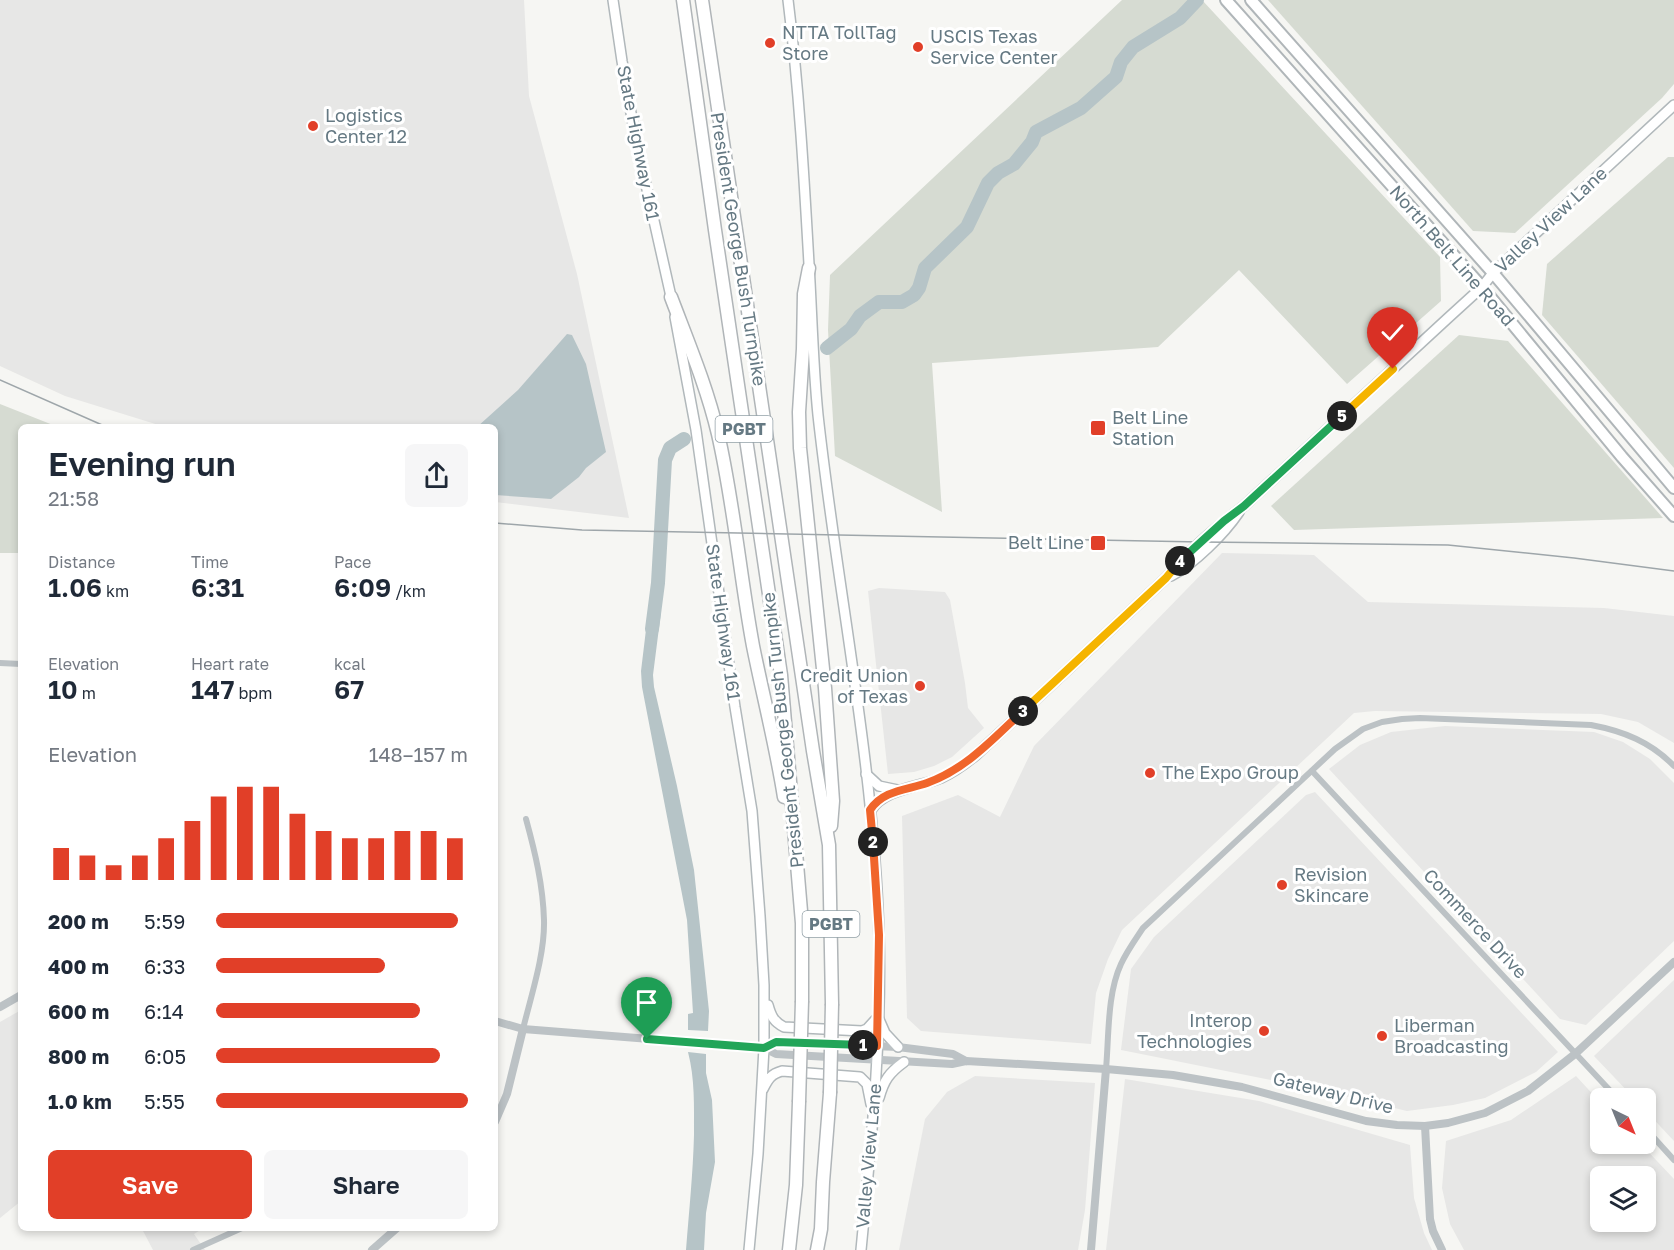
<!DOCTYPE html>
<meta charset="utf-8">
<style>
body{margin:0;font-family:"Golos Text",sans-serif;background:#f6f6f7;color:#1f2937;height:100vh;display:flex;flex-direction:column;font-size:22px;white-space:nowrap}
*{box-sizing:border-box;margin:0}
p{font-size:20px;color:#747a83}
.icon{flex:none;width:33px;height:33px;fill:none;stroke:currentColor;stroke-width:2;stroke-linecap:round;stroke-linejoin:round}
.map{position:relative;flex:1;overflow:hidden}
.panel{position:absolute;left:18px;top:424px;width:480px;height:807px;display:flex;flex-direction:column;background:#fff;border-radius:9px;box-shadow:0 3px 9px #0003}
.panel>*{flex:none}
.needle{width:39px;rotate:137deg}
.controls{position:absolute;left:1590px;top:1088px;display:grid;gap:12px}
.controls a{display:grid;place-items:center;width:66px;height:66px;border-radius:9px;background:#fff;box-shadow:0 3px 9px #0003;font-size:30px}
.pin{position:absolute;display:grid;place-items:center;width:51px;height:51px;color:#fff;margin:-62px -26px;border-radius:50% 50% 50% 0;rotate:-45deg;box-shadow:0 0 6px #0007}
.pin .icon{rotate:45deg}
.km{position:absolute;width:30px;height:30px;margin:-15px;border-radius:50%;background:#222;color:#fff;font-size:16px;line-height:30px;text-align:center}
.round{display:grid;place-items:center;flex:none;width:63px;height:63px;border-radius:9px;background:#f6f6f7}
.headline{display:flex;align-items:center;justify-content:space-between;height:102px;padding:0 30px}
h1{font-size:33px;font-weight:600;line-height:45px}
.metrics{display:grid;grid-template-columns:repeat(3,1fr);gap:9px;height:102px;padding:6px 30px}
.metrics div{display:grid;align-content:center}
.metrics b{font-size:26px;font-weight:600}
.metrics small{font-size:16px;font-weight:400}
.metrics p{font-size:16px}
.chart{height:168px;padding:12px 30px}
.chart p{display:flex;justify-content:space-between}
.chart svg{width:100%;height:108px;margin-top:6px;stroke:#e13f28;stroke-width:6}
.button{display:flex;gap:12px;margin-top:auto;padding:12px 30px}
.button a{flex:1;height:69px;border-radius:9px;background:#e13f28;color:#fff;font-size:24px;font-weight:600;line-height:69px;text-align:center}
.button a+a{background:#f6f6f7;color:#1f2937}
ul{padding:0 30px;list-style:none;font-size:20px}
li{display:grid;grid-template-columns:96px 72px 1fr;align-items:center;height:45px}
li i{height:15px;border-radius:8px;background:#e13f28}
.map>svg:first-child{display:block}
.built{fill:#e7e7e6;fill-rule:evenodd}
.green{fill:#d6dbd2}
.water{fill:#b6c4c7}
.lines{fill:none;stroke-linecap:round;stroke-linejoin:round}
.river{stroke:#b6c4c7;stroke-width:14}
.secondary-casing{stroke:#b1b8bb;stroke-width:12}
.primary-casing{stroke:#b0b6b9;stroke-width:14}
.motorway-casing{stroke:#b0b5b8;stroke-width:15}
.minor{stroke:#bcc2c5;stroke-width:6}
.tertiary{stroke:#bcc2c5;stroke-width:8}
.secondary{stroke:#fff;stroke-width:9}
.primary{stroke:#fff;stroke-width:10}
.motorway{stroke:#fff;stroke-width:12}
.tram{stroke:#9ea6aa;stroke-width:1.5}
.motorway-bridge-casing{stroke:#b0b5b8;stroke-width:15;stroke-linecap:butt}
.motorway-bridge{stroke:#fff;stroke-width:12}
.split-1-casing{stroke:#fff;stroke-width:12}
.split-2-casing{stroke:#fff;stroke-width:12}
.split-3-casing{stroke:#fff;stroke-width:12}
.split-4-casing{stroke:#fff;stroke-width:12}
.split-5-casing{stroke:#fff;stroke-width:12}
.split-6-casing{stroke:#fff;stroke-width:12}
.split-1{stroke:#22a559;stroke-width:8}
.split-2{stroke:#f0652b;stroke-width:8}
.split-3{stroke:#f0652b;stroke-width:8}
.split-4{stroke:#f5b400;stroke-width:8}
.split-5{stroke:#22a559;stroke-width:8}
.split-6{stroke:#f5b400;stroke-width:8}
.poi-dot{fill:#e13f28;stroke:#fff;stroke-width:2}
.labels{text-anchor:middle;stroke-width:6;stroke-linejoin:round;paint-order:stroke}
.shield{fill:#fff;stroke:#93a1a8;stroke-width:1.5}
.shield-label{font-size:16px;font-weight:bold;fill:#657983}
.poi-label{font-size:18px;fill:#657983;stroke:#fff;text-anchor:start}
.street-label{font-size:18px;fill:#657983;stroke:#fff}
</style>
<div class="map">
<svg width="1674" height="1250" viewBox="0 0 1674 1250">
<rect width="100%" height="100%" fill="#f6f6f3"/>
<g class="built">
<polygon points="0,0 524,0 529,96 577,274 629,518 495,502 495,428 165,427 65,396 0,366"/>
<polygon points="1222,553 1314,555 1368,602 1604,608 1674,616 1674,743 1638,722 1601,714 1375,711 1354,713 1122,930 1108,959 1096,993 1091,1044 921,1031 907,1018 902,816 958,795 1000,817 1034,746"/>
<polygon points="879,588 945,592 950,600 965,683 968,708 984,728 952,757 934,766 914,772 888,774 868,591"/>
<polygon points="1445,726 1594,732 1623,742 1650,759 1674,783 1674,941 1586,1025 1560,1019 1329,769 1360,745 1391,732"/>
<polygon points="1315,792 1558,1052 1536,1072 1485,1098 1453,1105 1407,1111 1315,1089 1121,1050 1131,969 1154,937 1306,795"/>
<polygon points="1674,980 1674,1141 1646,1111 1646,1098 1634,1098 1594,1056"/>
<polygon points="21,1010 21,1201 0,1218 0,1022"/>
<polygon points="975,1076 1095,1083 1085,1210 1078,1250 899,1250 925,1119 947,1092"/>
<path d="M1576,1076L1600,1102V1143H1640L1674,1179V1250H1464L1450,1224L1442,1188L1446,1141L1511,1120ZM1600,1176H1646V1221H1600Z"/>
<polygon points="1125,1079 1259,1101 1410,1145 1414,1198 1424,1233 1432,1250 1106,1250"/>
<polygon points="142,1229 202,1229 194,1234 205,1250 153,1250"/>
</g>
<g class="green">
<polygon points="1122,0 1202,0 1440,257 1441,301 1347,384 1239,270 1158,347 932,363 942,512 835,456 828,330 830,275"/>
<polygon points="1268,0 1674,0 1674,84 1662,98 1515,233 1473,231"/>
<polygon points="1668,157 1674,157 1674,468 1542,315 1547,264"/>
<polygon points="1459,335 1508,341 1663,518 1294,530 1271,506"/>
<polygon points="0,404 58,427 21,428 21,553 0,553"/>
</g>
<g class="water">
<polygon points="567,334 572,335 586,364 606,452 586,468 579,477 551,499 495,495 495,428 477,427 518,390"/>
<polygon points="661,612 653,675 654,687 677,786 694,870 709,1011 708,1031 688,1030 688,1014 693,1013 687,920 642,687 641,671 648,613"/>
<path d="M688,1052L706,1054V1073L712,1100L715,1162L706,1213L704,1250H686C689,1212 693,1173 694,1135C694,1106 695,1079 688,1052Z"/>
</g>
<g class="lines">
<g class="river">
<polyline points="827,348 851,329 860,316 879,302 902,302 914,295 919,288 925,268 967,227 988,183 998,173 1014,164 1032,142 1036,132 1081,108 1116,77 1121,62 1133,47 1180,18 1197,0"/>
<polyline points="652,629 658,583 665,460 670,448 684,439"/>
</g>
<g class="secondary-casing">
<g id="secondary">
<polyline points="613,0 622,61 635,136 672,301"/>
<path d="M788,0C799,88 804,176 809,264C812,314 813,365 818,415C837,589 874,761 879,935C882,1040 871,1145 861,1250"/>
<polyline points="675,317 696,430 735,707 752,811 760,916 764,985 764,1048 758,1154 749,1250"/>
<path d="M1171,576C1194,564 1224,534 1239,512"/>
<polyline points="866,774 879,786 898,790"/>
<path d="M871,810C884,789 919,787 941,778C954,772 965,764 976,755L1166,578C1188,551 1216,527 1244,506L1448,318L1482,287L1493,273L1674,105"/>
<path d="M768,1005C771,1016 774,1022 784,1027L862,1031L867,1029L878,1017L885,1033L898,1047"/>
<path d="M763,1089C768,1079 771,1074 782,1071L860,1077L867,1084L871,1104"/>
<path d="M879,1098C884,1080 889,1073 904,1062"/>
</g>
</g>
<g class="primary-casing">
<g id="primary">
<polyline points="1226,0 1482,287 1622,457 1674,516"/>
<polyline points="1251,0 1493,273 1674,488"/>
</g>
</g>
<g class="motorway-casing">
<g id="motorway">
<polyline points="683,0 715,230 781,675 802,923 802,1001"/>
<polyline points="702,0 813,751 829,845 832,1004"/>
<polyline points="809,268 804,294 803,349 799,412 800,448 825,688 833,801 831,826"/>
<path d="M671,297C688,342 707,387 718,434C734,504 740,576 753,646C763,696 776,746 784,797"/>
<polyline points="789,1250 796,1185 799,1102"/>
<polyline points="817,1250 821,1229 823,1182 830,1093"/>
</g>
</g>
<g class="minor">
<polyline points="0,663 21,664"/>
<polyline points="1312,771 1617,1098"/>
<path d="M523,1029C531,996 545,954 544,920C543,885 535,852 526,819"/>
<path d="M1106,1069C1109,1036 1107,994 1121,964C1127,951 1135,940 1143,928L1335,749L1363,729L1382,722L1402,719L1420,718L1591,725C1623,731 1651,742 1674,766"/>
<polyline points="1646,1129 1674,1160"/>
<polyline points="193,1250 242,1228"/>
</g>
<g class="tertiary">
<polyline points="0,1007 21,995"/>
<polyline points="495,1021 523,1029 764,1048 776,1054 952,1064 966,1061 1106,1069 1173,1075 1242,1087 1366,1121 1397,1125 1425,1126 1448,1123 1485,1113 1528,1091 1575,1054 1674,962"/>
<polyline points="764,1048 776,1042 898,1047 953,1054 966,1061"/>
<polyline points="495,1122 507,1094 523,1029"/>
<polyline points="1425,1126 1430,1219 1433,1231 1442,1250"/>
<polyline points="372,1250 397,1228"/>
<polyline points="1091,1250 1106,1069"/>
</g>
<use href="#secondary" class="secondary"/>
<use href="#primary" class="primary"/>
<use href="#motorway" class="motorway"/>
<g class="tram">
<polyline points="0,380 109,428"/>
<polyline points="495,523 582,530 1201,542 1448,545 1574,558 1674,571"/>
</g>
<g class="motorway-bridge-casing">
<g id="motorway-bridge">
<polyline points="830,1093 832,1004"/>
<polyline points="799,1102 802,1001"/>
</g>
</g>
<use href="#motorway-bridge" class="motorway-bridge"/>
</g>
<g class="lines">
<g class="split-1-casing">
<polyline id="split-1" points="647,1039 764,1048 776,1042 863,1045"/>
</g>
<g class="split-2-casing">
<polyline id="split-2" points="863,1045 877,1046 879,935 873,842"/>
</g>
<g class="split-3-casing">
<path id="split-3" d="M873,842L870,810C883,790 907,790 927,783C966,769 993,739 1023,711"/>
</g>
<g class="split-4-casing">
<polyline id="split-4" points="1023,711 1166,578 1180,561"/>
</g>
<g class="split-5-casing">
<polyline id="split-5" points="1180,561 1224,521 1244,506 1342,416"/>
</g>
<g class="split-6-casing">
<polyline id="split-6" points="1342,416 1393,369"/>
</g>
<use href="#split-1" class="split-1"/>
<use href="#split-2" class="split-2"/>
<use href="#split-3" class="split-3"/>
<use href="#split-4" class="split-4"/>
<use href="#split-5" class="split-5"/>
<use href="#split-6" class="split-6"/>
</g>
<g class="poi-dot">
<circle cx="770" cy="43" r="6"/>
<circle cx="918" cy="47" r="6"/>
<circle cx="313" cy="126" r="6"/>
<rect x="1090" y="420" width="16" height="16" rx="3"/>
<rect x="1090" y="535" width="16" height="16" rx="3"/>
<circle cx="920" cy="686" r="6"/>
<circle cx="1150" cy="773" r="6"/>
<circle cx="1282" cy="885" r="6"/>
<circle cx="1264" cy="1031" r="6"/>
<circle cx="1382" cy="1036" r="6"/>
</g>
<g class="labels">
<g class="shield">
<rect x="715.5" y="416" width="57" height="26" rx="4.5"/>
<rect x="802.5" y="911" width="57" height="26" rx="4.5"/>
</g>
<g class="shield-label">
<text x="744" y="435">PGBT</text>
<text x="831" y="930">PGBT</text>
</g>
<g class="poi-label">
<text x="782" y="39">NTTA TollTag<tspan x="782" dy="21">Store</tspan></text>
<text x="930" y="43">USCIS Texas<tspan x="930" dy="21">Service Center</tspan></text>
<text x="325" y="122">Logistics<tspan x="325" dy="21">Center 12</tspan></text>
<text x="1112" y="424">Belt Line<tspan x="1112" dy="21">Station</tspan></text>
<text x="1084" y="549" text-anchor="end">Belt Line</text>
<text x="908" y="682" text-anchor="end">Credit Union<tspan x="908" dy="21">of Texas</tspan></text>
<text x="1162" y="779">The Expo Group</text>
<text x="1294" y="881">Revision<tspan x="1294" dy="21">Skincare</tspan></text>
<text x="1252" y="1027" text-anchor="end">Interop<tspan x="1252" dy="21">Technologies</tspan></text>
<text x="1394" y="1032">Liberman<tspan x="1394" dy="21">Broadcasting</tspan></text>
</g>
<g class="street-label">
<text transform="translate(638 143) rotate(79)" y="6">State Highway 161</text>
<text transform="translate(1551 220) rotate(-43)" y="6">Valley View Lane</text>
<text transform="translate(738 249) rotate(81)" y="6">President George Bush Turnpike</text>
<text transform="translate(1452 256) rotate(49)" y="6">North Belt Line Road</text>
<text transform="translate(723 622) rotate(82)" y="6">State Highway 161</text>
<text transform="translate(783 730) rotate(-96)" y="6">President George Bush Turnpike</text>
<text transform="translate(1475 924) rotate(47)" y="6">Commerce Drive</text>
<text transform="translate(1333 1093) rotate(14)" y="6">Gateway Drive</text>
<text transform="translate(869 1156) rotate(-85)" y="6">Valley View Lane</text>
</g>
</g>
</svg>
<div class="controls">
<a><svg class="needle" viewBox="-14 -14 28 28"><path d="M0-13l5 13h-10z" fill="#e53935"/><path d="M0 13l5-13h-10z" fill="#747a83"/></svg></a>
<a><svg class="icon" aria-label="layers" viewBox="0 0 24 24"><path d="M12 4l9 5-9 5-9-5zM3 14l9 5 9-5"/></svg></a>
</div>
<div class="pin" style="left:647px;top:1039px;background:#1e9e55"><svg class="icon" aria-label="arrive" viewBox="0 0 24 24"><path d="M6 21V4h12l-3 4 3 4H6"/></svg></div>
<div class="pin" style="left:1393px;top:369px;background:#d93025"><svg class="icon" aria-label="check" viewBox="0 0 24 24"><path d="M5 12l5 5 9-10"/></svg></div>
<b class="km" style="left:863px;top:1045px">1</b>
<b class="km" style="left:873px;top:842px">2</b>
<b class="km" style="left:1023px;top:711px">3</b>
<b class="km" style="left:1180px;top:561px">4</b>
<b class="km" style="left:1342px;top:416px">5</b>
<section class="panel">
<div class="headline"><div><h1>Evening run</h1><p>21:58</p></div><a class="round"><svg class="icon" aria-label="share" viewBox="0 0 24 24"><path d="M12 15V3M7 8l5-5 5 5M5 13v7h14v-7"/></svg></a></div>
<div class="metrics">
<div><p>Distance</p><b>1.06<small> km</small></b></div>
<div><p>Time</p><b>6:31</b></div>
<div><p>Pace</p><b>6:09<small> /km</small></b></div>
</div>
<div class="metrics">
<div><p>Elevation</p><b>10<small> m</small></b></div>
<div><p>Heart rate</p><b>147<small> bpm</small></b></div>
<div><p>kcal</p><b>67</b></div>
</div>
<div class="chart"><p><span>Elevation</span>148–157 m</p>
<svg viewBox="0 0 160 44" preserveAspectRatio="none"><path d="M5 44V31M15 44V34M25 44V38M35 44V34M45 44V27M55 44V20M65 44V10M75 44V6M85 44V6M95 44V17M105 44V24M115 44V27M125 44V27M135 44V24M145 44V24M155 44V27"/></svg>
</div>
<ul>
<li><b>200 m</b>5:59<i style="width:96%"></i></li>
<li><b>400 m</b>6:33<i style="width:67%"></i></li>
<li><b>600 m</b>6:14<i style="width:81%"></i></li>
<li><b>800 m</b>6:05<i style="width:89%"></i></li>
<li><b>1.0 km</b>5:55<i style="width:100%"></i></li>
</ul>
<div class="button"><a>Save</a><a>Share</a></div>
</section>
</div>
